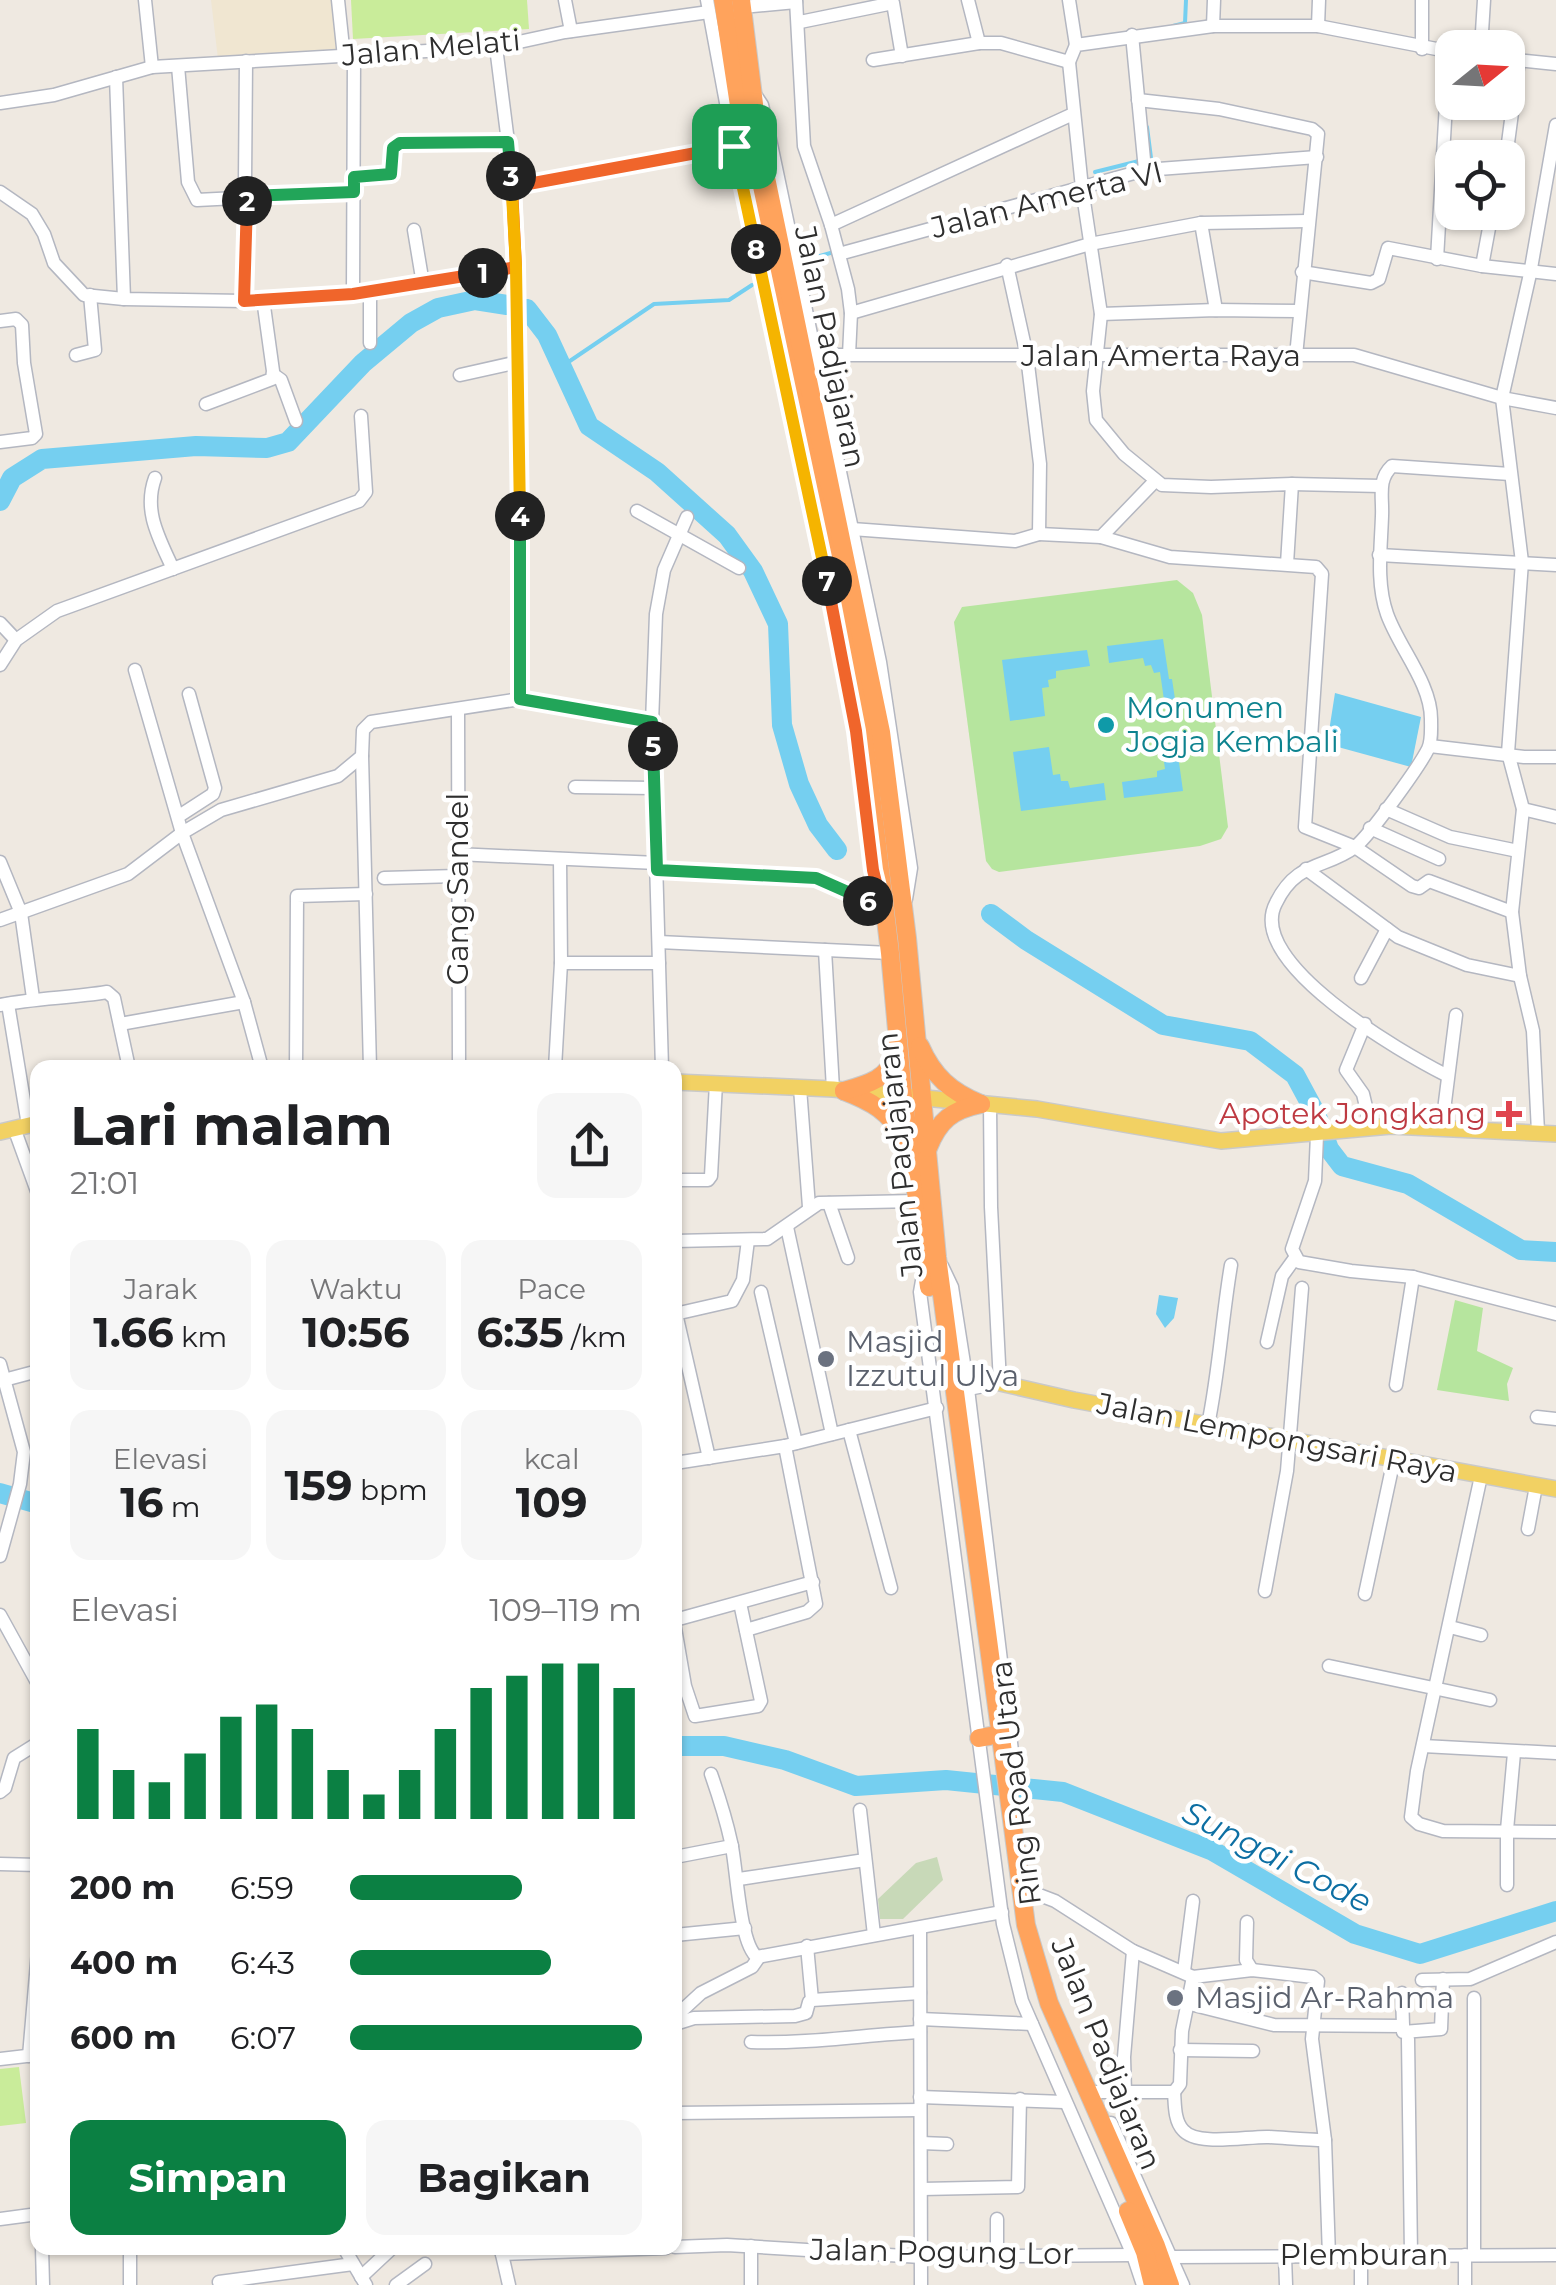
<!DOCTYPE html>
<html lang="id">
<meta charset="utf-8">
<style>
body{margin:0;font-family:Montserrat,sans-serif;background:#f6f6f6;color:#202124;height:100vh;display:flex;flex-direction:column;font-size:38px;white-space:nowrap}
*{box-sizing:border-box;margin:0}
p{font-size:32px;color:#757577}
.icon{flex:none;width:55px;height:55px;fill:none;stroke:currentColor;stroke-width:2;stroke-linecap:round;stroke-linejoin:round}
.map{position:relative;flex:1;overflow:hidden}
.sheet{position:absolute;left:30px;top:1060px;width:652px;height:1195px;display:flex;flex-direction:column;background:#fff;border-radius:20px;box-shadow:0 2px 8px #0004}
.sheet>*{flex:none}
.needle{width:65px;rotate:72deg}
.fabs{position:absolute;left:1435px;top:30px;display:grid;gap:20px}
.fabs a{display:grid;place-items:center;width:90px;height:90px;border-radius:20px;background:#fff;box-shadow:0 2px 8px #0004;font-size:50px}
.pin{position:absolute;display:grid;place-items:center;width:85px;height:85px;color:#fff;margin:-42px;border-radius:20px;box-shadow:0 5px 15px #0006}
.km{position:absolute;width:50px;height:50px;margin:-25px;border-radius:50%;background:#222;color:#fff;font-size:28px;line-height:50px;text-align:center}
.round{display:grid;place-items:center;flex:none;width:105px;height:105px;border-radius:20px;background:#f6f6f6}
.overview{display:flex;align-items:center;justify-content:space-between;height:170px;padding:0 40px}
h1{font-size:55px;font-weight:700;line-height:75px}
.stats{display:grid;grid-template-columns:repeat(3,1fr);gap:15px;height:170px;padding:10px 40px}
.stats div{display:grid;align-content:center;border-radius:20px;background:#f6f6f6;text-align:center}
.stats b{font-size:42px;font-weight:700}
.stats small{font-size:28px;font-weight:400}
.stats p{font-size:28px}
.chart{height:280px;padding:20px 40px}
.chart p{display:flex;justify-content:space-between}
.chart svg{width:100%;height:180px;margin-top:10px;stroke:#0b8043;stroke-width:6}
.primary-button{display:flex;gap:20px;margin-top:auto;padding:20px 40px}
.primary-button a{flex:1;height:115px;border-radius:20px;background:#0b8043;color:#fff;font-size:40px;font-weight:700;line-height:115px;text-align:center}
.primary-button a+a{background:#f6f6f6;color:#202124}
ul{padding:0 40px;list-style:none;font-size:32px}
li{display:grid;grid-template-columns:160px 120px 1fr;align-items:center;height:75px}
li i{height:25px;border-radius:12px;background:#0b8043}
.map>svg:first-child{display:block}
.education{fill:#f0e6d1}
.green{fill:#b6e59e}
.cemetery{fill:#c8d9b8}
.pitch{fill:#c9ec9a}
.water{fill:#75cff0}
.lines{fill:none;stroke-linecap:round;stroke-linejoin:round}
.stream{stroke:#75cff0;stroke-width:4}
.river{stroke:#75cff0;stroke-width:20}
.minor-casing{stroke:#b4b7c1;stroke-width:15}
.major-casing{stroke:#c9c9c9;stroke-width:18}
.highway-casing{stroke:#c9c9c9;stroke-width:20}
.minor{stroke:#fff;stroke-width:12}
.major{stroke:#f2d163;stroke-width:15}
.highway{stroke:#ffa35c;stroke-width:18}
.split-1-casing{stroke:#fff;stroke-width:20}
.split-2-casing{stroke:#fff;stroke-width:20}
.split-3-casing{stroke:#fff;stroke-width:20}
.split-4-casing{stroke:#fff;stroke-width:20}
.split-5-casing{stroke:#fff;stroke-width:20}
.split-6-casing{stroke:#fff;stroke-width:20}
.split-7-casing{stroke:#fff;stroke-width:20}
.split-8-casing{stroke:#fff;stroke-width:20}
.split-9-casing{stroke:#fff;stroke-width:20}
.split-1{stroke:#f0652b;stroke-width:12}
.split-2{stroke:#f0652b;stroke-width:12}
.split-3{stroke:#22a559;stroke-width:12}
.split-4{stroke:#f5b400;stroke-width:12}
.split-5{stroke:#22a559;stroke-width:12}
.split-6{stroke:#22a559;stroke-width:12}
.split-7{stroke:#f0652b;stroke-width:12}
.split-8{stroke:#f5b400;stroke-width:12}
.split-9{stroke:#f5b400;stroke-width:12}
.culture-dot{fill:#0f9aa8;stroke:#fff;stroke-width:4}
.health-dot{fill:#e0444e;stroke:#fff;stroke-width:4}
.worship-dot{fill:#6b7280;stroke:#fff;stroke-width:4}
.labels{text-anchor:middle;stroke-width:9;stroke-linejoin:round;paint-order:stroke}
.street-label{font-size:30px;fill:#2e2e2e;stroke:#fff}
.culture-label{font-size:30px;fill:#0d838f;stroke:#fff;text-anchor:start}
.health-label{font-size:30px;fill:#be3a42;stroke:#fff;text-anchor:end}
.worship-label{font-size:30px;fill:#5b616d;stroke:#fff;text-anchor:start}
.water-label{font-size:32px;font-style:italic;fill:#0d6fa3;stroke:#fff}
</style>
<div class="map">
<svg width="1556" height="2285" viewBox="0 0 1556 2285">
<rect width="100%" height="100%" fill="#efe9e1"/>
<polygon class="education" points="211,0 333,0 338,52 218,59"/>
<g class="green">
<polygon points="1177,580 1193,593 1202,615 1228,827 1221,839 1200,846 999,872 992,869 986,861 954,622 962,607"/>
<polygon points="1455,1300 1483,1308 1477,1351 1513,1368 1507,1384 1509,1401 1437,1390"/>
</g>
<polygon class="cemetery" points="937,1857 943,1880 903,1919 880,1919 878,1899 916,1863"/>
<g class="pitch">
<polygon points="351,0 527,0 529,29 353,39"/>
<polygon points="19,2067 26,2123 0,2126 0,2069"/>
</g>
<g class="water">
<polygon points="1163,639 1169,679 1172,679 1175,699 1164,700 1160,672 1154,673 1151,665 1145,666 1143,658 1109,663 1107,646"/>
<polygon points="1087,650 1090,666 1056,671 1056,678 1048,680 1049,687 1042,688 1045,716 1010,721 1002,660"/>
<polygon points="1335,693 1421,717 1411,767 1327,744"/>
<polygon points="1179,731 1181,747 1177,748 1183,791 1124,798 1122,782 1157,777 1157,771 1165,769 1164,762 1172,761 1168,733"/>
<polygon points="1049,747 1053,775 1060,774 1061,781 1068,781 1070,788 1104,783 1106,800 1021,811 1013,752"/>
<polygon points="1159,1295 1178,1298 1174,1318 1165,1328 1156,1314"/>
</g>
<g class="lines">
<g class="stream">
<polyline points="1173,26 1185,23 1186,0"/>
<polyline points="1095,172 1151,158 1147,127"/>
<polyline points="809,259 834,252"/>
<polyline points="561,367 654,304 729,300 752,285"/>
</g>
<g class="river">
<polyline points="527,309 547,335 589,426 657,472 727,535 753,571 778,624 782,725 799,784 818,825 837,850"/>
<polyline points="0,501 12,478 42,459 196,446 267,448 288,442 363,363 411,323 438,308 475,300 507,305"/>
<polyline points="991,914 1026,940 1163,1025 1250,1041 1295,1075 1316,1114 1329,1149 1342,1166 1408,1184 1521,1250 1556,1252"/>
<polyline points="0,1493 38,1504"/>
<polyline points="675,1746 724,1746 785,1760 856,1786 946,1780 1063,1792 1213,1851 1355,1934 1420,1954 1556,1911"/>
</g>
<g class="minor-casing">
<g id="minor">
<polyline points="145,0 152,67"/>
<polyline points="338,0 344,57"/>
<polyline points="565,0 571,31"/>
<polyline points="707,0 734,146 854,718"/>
<polyline points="796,0 804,146 831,225 848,289 851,313 849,355"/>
<polyline points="968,0 979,43"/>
<polyline points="1069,0 1076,45"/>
<polyline points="742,7 796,2"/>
<polyline points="800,22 893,3 902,56"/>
<polyline points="1213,26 1214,0"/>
<polyline points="1318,26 1319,0"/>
<polyline points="1132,35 1145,170"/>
<polyline points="496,47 508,142 516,267 520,699"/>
<polyline points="1481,48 1484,0"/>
<polyline points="1422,49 1422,0"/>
<polyline points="1508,59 1556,64"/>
<polyline points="873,60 979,43 1001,43 1069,62 1076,45 1213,26 1318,26 1452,52"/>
<polyline points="1069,62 1082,188 1101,314 1093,391 1096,420 1124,454 1162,485 1211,487 1292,484 1287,564"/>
<polyline points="178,66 188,182 197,200 354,192"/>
<polyline points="116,77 124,299"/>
<polyline points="756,96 762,105 767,125 880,662 911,868 906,899"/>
<polyline points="1138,100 1219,109 1312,129 1318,134 1296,356"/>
<polyline points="0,103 54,95 152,67 496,47 565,32 709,12"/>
<polyline points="1506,158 1519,60"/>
<polyline points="355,177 391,173 393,148 400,143 508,142"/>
<polyline points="512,187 741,145"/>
<polyline points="0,192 32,214 44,234 54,263 84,295 124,299 244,301 353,294 516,267"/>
<polyline points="1201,223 1216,310"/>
<polyline points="831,225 1073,114"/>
<polyline points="414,230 423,284"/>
<polyline points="839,254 1145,170 1317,157"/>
<polyline points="1437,259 1449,52"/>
<polyline points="1482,266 1492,212"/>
<polyline points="1302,272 1371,283 1379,279 1388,248 1482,266 1556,274"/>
<polyline points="370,292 370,343"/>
<polyline points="353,294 354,57"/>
<polyline points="244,301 246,61"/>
<polyline points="851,313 1090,244 1201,223 1307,221"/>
<polyline points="1101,314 1216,310 1299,311"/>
<polyline points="0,321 16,319 22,325 24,363 36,434 32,438 0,442"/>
<polyline points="76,355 95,350 90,295"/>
<polyline points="814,355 1354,355 1502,398 1556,408"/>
<polyline points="274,375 281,380 296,421"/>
<polyline points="460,375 518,362"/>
<polyline points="206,404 272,379 273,371 263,299"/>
<path d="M155,478C143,511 159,538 173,569"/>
<polyline points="1292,484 1381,486"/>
<polyline points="637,511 739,568"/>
<polyline points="852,529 1015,541 1039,534 1040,464 1027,356 1007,265"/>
<polyline points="1039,534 1101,537 1155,481"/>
<polyline points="1101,537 1170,557 1316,567 1322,574 1305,827 1355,847 1412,886 1419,888 1429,881 1512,912"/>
<polyline points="1379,555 1556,565"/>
<polyline points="0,623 16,640"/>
<polyline points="0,665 16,640 57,611 359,501 366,492 361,416"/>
<polyline points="135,670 182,833 244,1002 262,1068"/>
<polyline points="458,710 459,1068"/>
<polyline points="1430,746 1524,757 1556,757"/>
<polyline points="362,756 370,1068"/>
<polyline points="575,787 654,788"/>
<polyline points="1386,809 1450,837 1518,851"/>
<polyline points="1523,809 1556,817"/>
<polyline points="179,816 213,794 215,788 189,694"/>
<polyline points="1370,828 1439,859"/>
<polyline points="456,854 657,863"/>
<polyline points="560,859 561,963 659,963"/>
<polyline points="0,862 21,913 33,998"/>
<polyline points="1306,869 1398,937 1467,965 1520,976"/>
<polyline points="657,870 816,878 872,903 881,903"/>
<polyline points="384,878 457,876"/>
<polyline points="0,920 128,874 182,833 221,810 338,776 362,756 363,730 371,722 520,699 652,723"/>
<polyline points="659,942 890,953"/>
<polyline points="825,950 833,1089"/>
<polyline points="1361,978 1387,929"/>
<polyline points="8,1004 28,1125"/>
<path d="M0,1005C36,998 71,998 107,992L114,998L129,1068"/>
<polyline points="120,1024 244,1002"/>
<polyline points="1365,1024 1346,1070 1363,1094 1371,1128"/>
<polyline points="296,1068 297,896 366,894"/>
<polyline points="555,1068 561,963"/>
<polyline points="662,1068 652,723 656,614 664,570 687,517"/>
<path d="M1446,1075C1403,1053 1244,963 1276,903C1297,860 1326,869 1355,847C1370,835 1419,767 1428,749C1432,741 1431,729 1431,719C1431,683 1399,648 1387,614C1376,583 1381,548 1382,516C1383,497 1377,480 1392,466L1510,474"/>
<polyline points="800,1088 809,1207"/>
<polyline points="1442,1126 1456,1015"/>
<polyline points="14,1128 38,1194"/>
<polyline points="1538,1132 1533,1031 1520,976 1512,912 1523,809 1508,753 1522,562 1502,398 1530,274 1556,125"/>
<polyline points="1317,1135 1315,1181 1292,1249 1299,1262 1351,1271 1413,1277 1556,1314"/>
<polyline points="675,1180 708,1180 711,1176 716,1083"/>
<polyline points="829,1203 848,1258"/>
<polyline points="787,1227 832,1434"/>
<polyline points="675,1241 767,1239 819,1203 917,1201"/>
<polyline points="942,1266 952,1287 968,1389 1016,1784"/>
<polyline points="923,1275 920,1292 1003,1924 1022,2001 1133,2255 1143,2285"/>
<polyline points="761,1292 796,1443"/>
<polyline points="675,1309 709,1458"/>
<polyline points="675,1314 732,1301 743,1280 748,1240"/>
<polyline points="1267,1342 1282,1276 1295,1258"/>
<polyline points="0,1364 24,1452 20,1484 0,1556"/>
<polyline points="4,1380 38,1371"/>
<polyline points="1396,1385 1413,1277"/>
<polyline points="968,1389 1000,1383 991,1207 990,1104"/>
<polyline points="1537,1417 1556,1419"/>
<path d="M1208,1425C1219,1372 1222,1318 1231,1265"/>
<polyline points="849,1430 891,1588"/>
<polyline points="675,1463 785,1446 937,1408"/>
<polyline points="1481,1476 1417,1771 1411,1817 1419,1824 1443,1831 1556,1832"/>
<polyline points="1528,1529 1536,1486"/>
<polyline points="1265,1591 1287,1471 1302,1288"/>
<polyline points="1365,1594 1394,1459"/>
<polyline points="0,1615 38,1684"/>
<polyline points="675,1620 813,1582"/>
<polyline points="1450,1627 1481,1635"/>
<polyline points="675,1628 685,1686 695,1716 758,1706 761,1701 740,1603"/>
<polyline points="746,1630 807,1612 816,1604 785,1446"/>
<polyline points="1329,1666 1490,1700"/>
<polyline points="1423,1746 1556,1753"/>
<path d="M711,1774C719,1797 726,1819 731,1842C737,1867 739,1943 757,1957L1002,1912"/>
<polyline points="0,1792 5,1788 14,1758 38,1743"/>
<polyline points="860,1810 874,1935"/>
<polyline points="675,1857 732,1846"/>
<polyline points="0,1864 38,1865"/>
<polyline points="739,1879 865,1860"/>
<polyline points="1507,1885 1507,1830 1514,1753"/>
<polyline points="1021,1888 1055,1901 1133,1951 1193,1977 1252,1970 1313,1977 1318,1981 1312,2039 1325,2140 1329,2256"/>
<polyline points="1247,1922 1246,1960 1252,1970"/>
<polyline points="920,1928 921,2285"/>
<polyline points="675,1935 745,1928"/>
<polyline points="807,1946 812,2000"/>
<polyline points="1184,1971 1193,1901"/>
<polyline points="1422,1980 1470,1979 1556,1942"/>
<polyline points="1402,1993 1403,2026"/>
<polyline points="1186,2003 1274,2025 1403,2026 1403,2032 1441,2029 1443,1979"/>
<polyline points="675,2017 701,1993 752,1967 759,1957"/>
<polyline points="920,2019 1032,2024"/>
<polyline points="675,2024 694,2018 795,2016 806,2013 809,2002 812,2000 920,1993"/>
<polyline points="1408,2039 1411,2255"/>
<path d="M751,2042C808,2044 863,2035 920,2032"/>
<polyline points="1180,2050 1253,2051"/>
<polyline points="29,2056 38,1951"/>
<polyline points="0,2059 35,2055"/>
<polyline points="1096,2092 1174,2092 1180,2084 1182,2031 1193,1977"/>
<path d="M1174,2092C1175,2103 1174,2121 1183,2130C1197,2147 1248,2136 1269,2137C1288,2138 1306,2140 1325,2140"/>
<polyline points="1125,2093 1124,2057 1133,1951"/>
<polyline points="920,2097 1064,2102"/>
<polyline points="675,2113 920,2110"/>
<polyline points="1111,2123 1183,2285"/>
<polyline points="921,2143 947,2144"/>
<polyline points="922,2189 1018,2187 1020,2099"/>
<polyline points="0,2219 38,2214"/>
<polyline points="751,2246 751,2285"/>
<polyline points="675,2247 727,2245 921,2257 1133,2255"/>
<polyline points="42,2248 43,2285"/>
<polyline points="130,2248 130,2285"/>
<polyline points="344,2248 366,2285"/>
<polyline points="501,2250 509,2285"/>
<polyline points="502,2254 666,2248"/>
<polyline points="1465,2255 1465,2285"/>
<polyline points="1474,2255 1474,1998"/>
<polyline points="997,2256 997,2219"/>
<polyline points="1285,2256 1286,2285"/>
<polyline points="1361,2256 1361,2285"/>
<polyline points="1172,2257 1556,2255"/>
<polyline points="361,2277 392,2248"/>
<polyline points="219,2282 353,2264"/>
<polyline points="396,2285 425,2264"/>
</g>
</g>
<g class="major-casing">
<g id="major">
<polyline points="675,1082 833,1089 1037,1109 1221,1141 1391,1126 1556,1134"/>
<polyline points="0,1132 38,1123"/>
<polyline points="1000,1383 1074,1400 1556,1489"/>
</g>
</g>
<g class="highway-casing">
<g id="highway">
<polyline points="723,0 745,145 858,685 890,953 903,1096 929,1287"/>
<polyline points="741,0 759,144 881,732 907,938 937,1257 1026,1925 1049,2003 1156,2246 1170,2285"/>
<path d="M920,1046C933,1076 951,1092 981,1104"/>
<path d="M844,1091C871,1101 890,1112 904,1138"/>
<path d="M844,1091C869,1084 888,1079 897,1053"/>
<path d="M928,1148C939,1120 952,1110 981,1104"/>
<polyline points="979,1738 990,1736"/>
<polyline points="1128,2211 1145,2252 1153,2285"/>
</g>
</g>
<use href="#minor" class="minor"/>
<use href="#major" class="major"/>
<use href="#highway" class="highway"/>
</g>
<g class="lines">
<g class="split-1-casing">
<polyline id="split-1" points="483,273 516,267 512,187 734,146"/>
</g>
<g class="split-2-casing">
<polyline id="split-2" points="247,201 244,301 353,294 483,273"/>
</g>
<g class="split-3-casing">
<polyline id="split-3" points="247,201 247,196 354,192 354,177 391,174 393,148 400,143 508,142 511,176"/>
</g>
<g class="split-4-casing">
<polyline id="split-4" points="511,176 516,267 520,516"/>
</g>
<g class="split-5-casing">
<polyline id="split-5" points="520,516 520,699 652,722 653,746"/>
</g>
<g class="split-6-casing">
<polyline id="split-6" points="653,746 657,870 816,878 868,901"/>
</g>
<g class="split-7-casing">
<polyline id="split-7" points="827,581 856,731 873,870 881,903 868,901"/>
</g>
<g class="split-8-casing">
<polyline id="split-8" points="756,249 827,581"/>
</g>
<g class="split-9-casing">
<polyline id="split-9" points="734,146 756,249"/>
</g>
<use href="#split-1" class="split-1"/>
<use href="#split-2" class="split-2"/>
<use href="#split-3" class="split-3"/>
<use href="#split-4" class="split-4"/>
<use href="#split-5" class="split-5"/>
<use href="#split-6" class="split-6"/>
<use href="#split-7" class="split-7"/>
<use href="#split-8" class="split-8"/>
<use href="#split-9" class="split-9"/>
</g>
<circle class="culture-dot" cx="1106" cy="725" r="10"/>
<path class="health-dot" d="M1504 1099h10v10h10v10h-10v10h-10v-10h-10v-10h10z"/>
<g class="worship-dot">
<circle cx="826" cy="1359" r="10"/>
<circle cx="1175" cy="1998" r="10"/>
</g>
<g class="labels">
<g class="street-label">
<text transform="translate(431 48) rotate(-5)" y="10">Jalan Melati</text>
<text transform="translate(1047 200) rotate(-14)" y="10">Jalan Amerta VI</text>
<text transform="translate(830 347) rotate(78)" y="10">Jalan Padjajaran</text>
<text x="1161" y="366">Jalan Amerta Raya</text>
<text transform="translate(458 889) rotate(-90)" y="10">Gang Sandel</text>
<text transform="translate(900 1155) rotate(-96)" y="10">Jalan Padjajaran</text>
<text transform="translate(1277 1438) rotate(11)" y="10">Jalan Lempongsari Raya</text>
<text transform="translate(1016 1783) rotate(-97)" y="10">Ring Road Utara</text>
<text transform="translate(1106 2054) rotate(68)" y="10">Jalan Padjajaran</text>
<text transform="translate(942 2252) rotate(1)" y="10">Jalan Pogung Lor</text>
<text x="1364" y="2265">Plemburan</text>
</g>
<g class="culture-label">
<text x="1126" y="718">Monumen<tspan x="1126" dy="34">Jogja Kembali</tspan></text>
</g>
<g class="health-label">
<text x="1486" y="1124">Apotek Jongkang</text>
</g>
<g class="worship-label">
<text x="846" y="1352">Masjid<tspan x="846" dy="34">Izzutul Ulya</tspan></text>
<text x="1195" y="2008">Masjid Ar-Rahma</text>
</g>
<g class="water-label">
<text transform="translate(1277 1857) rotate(27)" y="11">Sungai Code</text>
</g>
</g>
</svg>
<div class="fabs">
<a><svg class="needle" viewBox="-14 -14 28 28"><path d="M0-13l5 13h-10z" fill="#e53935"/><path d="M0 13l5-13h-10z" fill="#757577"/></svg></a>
<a><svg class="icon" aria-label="locate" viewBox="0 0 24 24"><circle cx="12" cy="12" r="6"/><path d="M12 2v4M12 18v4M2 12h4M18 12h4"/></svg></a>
</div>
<div class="pin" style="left:734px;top:146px;background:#1e9e55"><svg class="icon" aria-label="arrive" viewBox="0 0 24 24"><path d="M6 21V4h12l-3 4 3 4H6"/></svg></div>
<b class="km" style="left:483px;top:273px">1</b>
<b class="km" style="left:247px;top:201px">2</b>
<b class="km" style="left:511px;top:176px">3</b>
<b class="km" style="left:520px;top:516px">4</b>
<b class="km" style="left:653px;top:746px">5</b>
<b class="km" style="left:868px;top:901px">6</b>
<b class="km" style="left:827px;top:581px">7</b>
<b class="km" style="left:756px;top:249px">8</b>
<section class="sheet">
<div class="overview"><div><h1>Lari malam</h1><p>21:01</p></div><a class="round"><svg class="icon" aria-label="share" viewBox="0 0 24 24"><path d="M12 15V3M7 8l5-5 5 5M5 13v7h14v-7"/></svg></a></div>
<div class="stats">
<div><p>Jarak</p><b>1.66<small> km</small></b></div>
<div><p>Waktu</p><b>10:56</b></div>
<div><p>Pace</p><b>6:35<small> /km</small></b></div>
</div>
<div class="stats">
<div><p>Elevasi</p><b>16<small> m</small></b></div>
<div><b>159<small> bpm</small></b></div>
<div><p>kcal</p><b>109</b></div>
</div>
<div class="chart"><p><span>Elevasi</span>109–119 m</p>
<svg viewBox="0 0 160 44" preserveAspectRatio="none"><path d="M5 44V22M15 44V32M25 44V35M35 44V28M45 44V19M55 44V16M65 44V22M75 44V32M85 44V38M95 44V32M105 44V22M115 44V12M125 44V9M135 44V6M145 44V6M155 44V12"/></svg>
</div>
<ul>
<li><b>200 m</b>6:59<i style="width:59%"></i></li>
<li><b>400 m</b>6:43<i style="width:69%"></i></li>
<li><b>600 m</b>6:07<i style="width:100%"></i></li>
</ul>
<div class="primary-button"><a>Simpan</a><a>Bagikan</a></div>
</section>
</div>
